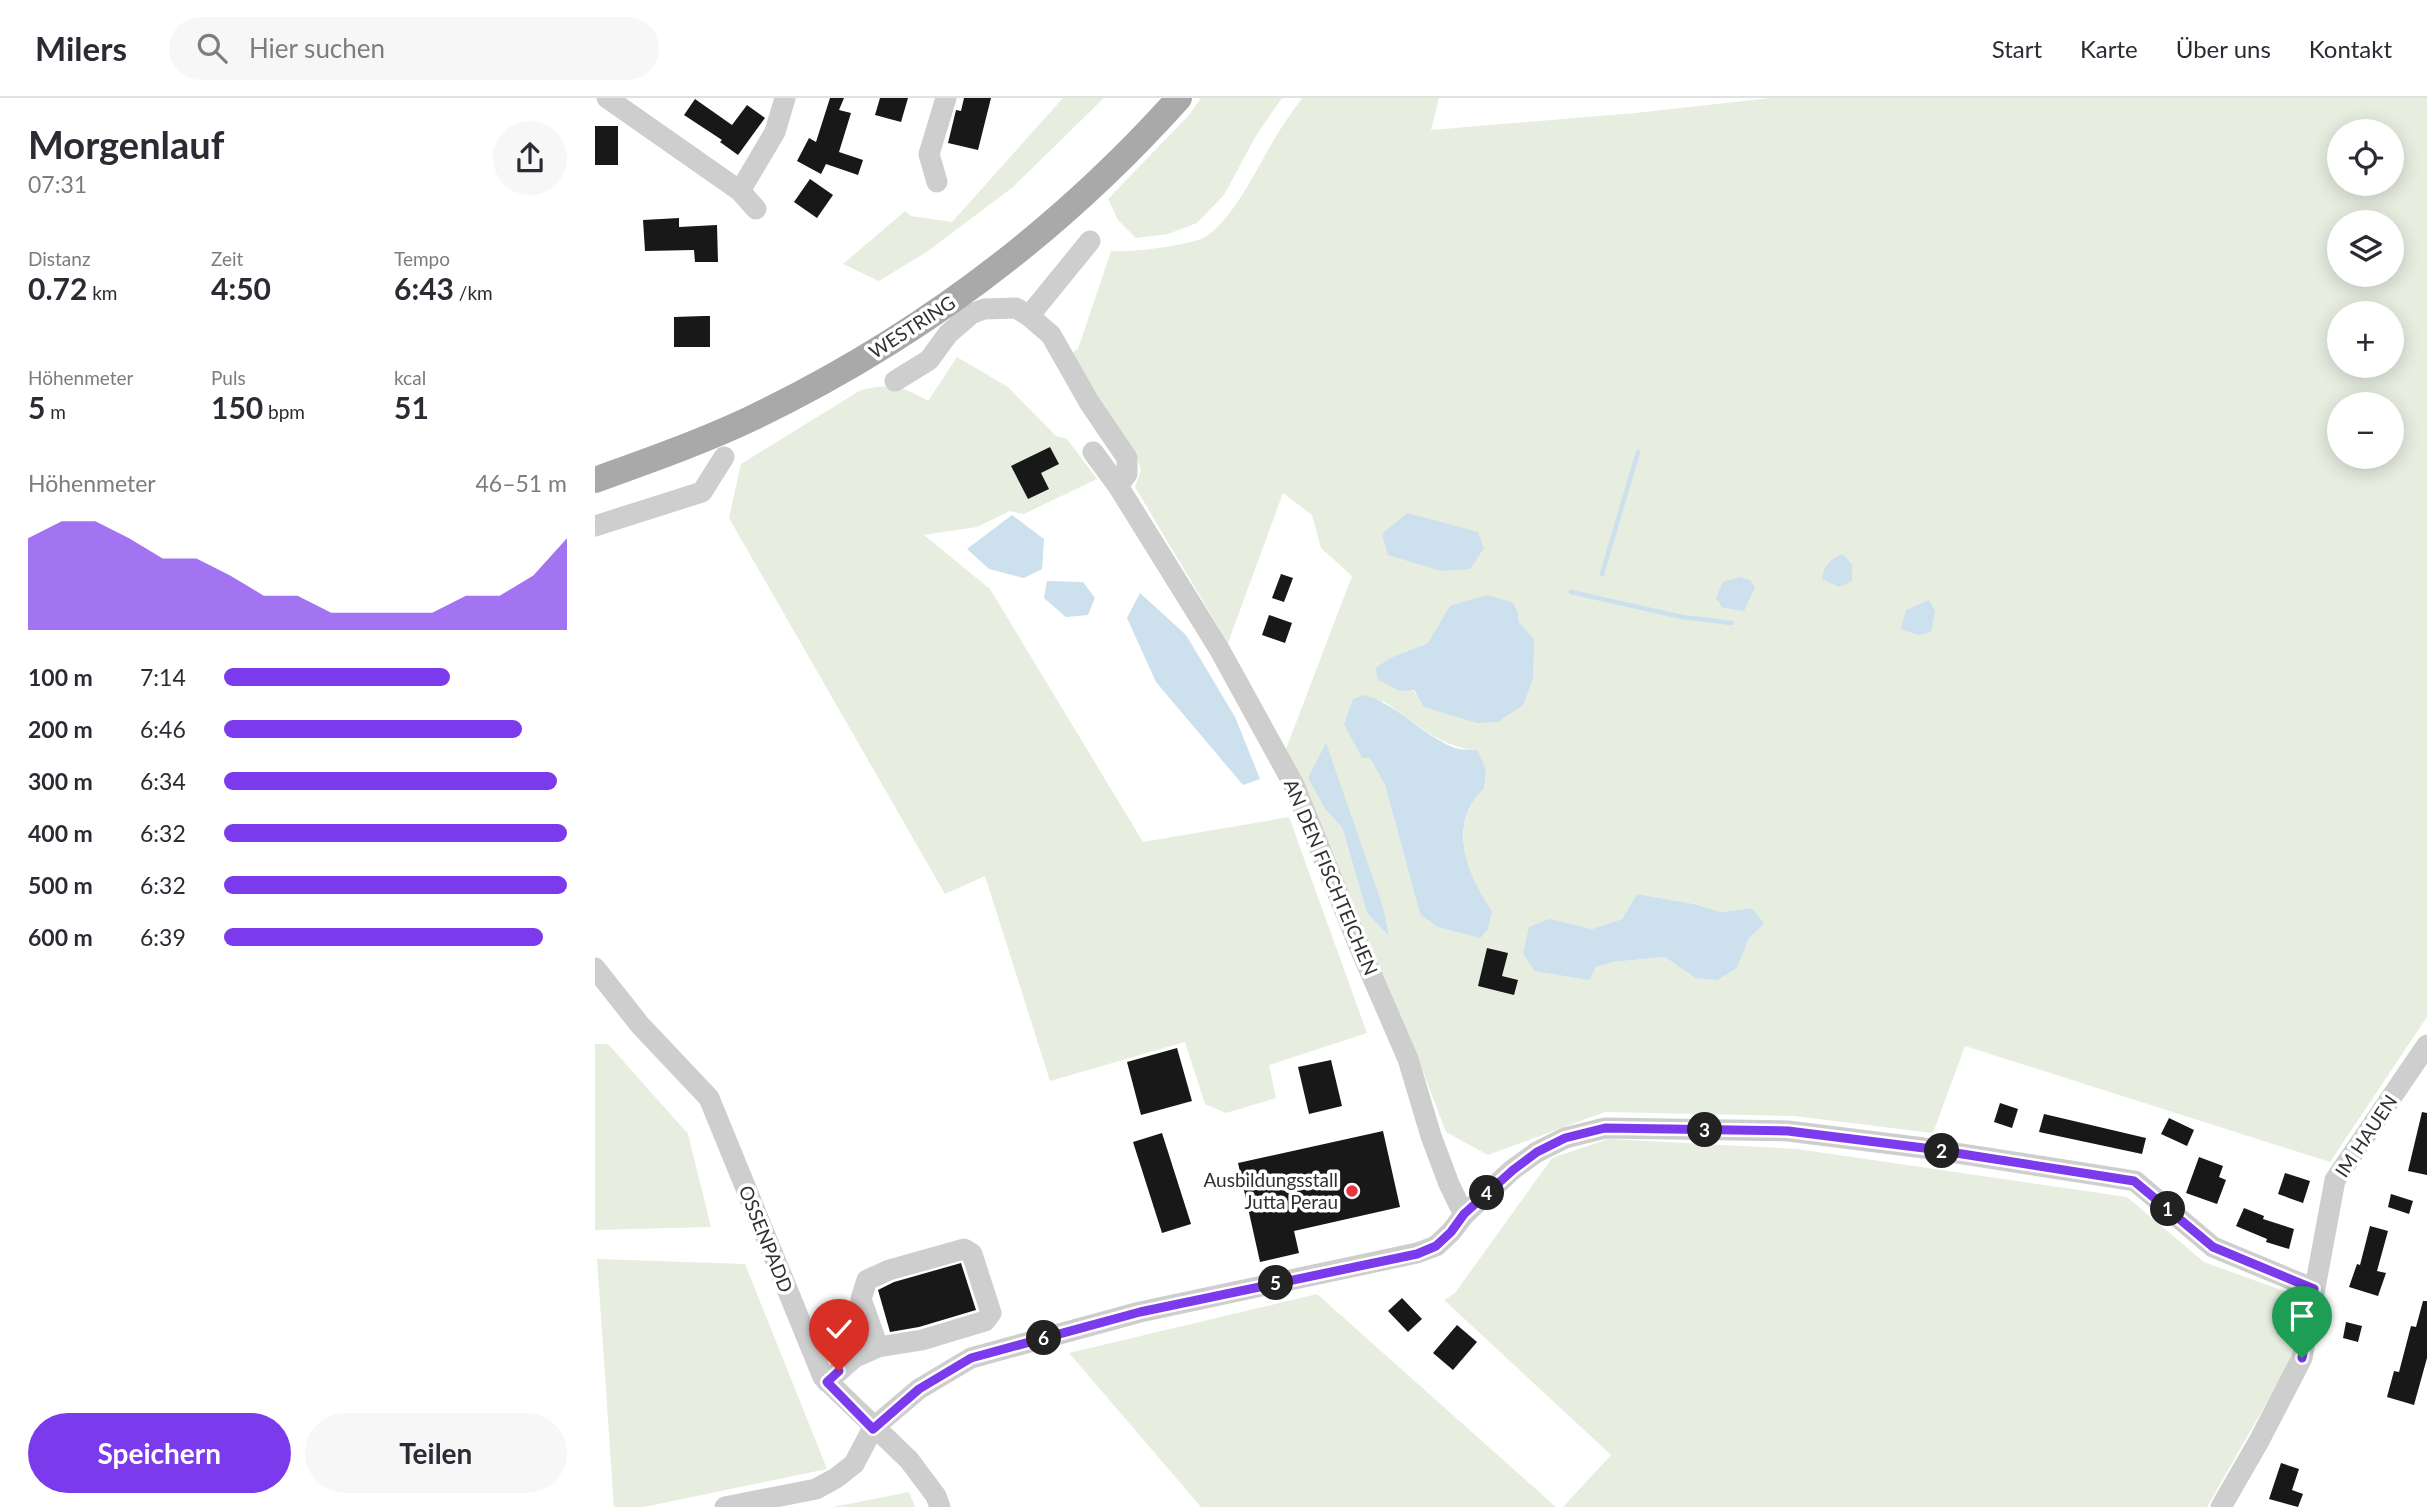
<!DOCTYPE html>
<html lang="de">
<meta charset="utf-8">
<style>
body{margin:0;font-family:Lato,sans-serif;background:#f7f7f7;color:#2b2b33;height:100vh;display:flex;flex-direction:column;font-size:26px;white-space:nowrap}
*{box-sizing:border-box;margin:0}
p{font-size:23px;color:#7c7c81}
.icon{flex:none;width:38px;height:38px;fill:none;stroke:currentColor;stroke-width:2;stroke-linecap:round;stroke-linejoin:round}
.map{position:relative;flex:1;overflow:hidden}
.sheet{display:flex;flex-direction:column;background:#fff;width:595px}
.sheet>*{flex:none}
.buttons{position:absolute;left:1732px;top:21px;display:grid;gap:14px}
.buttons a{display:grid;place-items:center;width:77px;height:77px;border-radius:50%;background:#fff;box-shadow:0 4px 18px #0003;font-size:35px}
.pin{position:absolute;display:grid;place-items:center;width:60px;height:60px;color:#fff;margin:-72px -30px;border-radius:50% 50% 50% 0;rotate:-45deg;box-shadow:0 0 7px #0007}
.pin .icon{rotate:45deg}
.km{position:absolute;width:35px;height:35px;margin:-18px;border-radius:50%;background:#222;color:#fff;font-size:19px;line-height:35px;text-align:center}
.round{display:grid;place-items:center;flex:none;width:74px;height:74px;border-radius:37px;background:#f7f7f7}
.head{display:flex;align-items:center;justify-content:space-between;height:119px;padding:0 28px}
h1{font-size:38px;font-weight:700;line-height:52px}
.figures{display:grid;grid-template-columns:repeat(3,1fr);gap:10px;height:119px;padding:7px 28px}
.figures div{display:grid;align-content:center}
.figures b{font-size:30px;font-weight:700}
.figures small{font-size:19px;font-weight:400}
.figures p{font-size:19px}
.chart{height:196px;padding:14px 28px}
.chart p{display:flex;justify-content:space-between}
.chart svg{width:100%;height:126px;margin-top:7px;fill:#7c3aed;opacity:.7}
.button{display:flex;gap:14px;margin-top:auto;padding:14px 28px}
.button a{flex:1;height:80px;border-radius:42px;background:#7c3aed;color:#fff;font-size:28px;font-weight:700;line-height:80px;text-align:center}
.button a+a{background:#f7f7f7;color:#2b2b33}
ul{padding:0 28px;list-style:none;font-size:23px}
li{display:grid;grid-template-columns:112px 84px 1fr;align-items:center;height:52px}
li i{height:18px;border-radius:9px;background:#7c3aed}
header{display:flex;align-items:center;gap:42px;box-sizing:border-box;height:98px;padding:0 35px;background:#fff;border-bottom:2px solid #e1e1e2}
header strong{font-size:33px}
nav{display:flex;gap:38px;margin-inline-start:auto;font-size:24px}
.search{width:490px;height:63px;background:#f7f7f7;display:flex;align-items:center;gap:18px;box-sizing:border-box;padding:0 24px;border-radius:38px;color:#7c7c81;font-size:26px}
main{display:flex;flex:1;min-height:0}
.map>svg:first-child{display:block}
.green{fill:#e7eee0;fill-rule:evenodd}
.water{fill:#cce0ed}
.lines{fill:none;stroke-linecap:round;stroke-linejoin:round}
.stream{stroke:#cce0ed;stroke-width:4.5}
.building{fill:#181818}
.minor{stroke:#cecece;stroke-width:21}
.major{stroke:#a9a9a9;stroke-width:26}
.route-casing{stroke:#fff;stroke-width:14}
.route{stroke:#7c3aed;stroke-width:9}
.poi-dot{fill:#e73442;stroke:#fff;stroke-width:2.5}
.labels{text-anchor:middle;stroke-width:7;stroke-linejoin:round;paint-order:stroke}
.street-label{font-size:19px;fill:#313131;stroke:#fff}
.poi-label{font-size:19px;fill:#313131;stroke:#fff;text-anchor:end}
</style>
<header>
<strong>Milers</strong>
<div class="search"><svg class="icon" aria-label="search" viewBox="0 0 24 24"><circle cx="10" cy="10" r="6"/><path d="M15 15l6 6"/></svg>Hier suchen</div>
<nav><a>Start</a><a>Karte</a><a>Über uns</a><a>Kontakt</a></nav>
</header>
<main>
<section class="sheet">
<div class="head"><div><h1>Morgenlauf</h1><p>07:31</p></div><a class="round"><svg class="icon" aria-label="share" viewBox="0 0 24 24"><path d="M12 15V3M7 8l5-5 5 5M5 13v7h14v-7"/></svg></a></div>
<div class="figures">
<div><p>Distanz</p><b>0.72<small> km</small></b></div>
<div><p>Zeit</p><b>4:50</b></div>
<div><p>Tempo</p><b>6:43<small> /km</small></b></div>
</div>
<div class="figures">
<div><p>Höhenmeter</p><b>5<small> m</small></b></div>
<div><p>Puls</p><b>150<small> bpm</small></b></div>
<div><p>kcal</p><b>51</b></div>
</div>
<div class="chart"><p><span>Höhenmeter</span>46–51 m</p>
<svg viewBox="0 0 160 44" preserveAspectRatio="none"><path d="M0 44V12L10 6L20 6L30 12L40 19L50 19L60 25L70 32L80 32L90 38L100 38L110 38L120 38L130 32L140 32L150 25L160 12V44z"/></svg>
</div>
<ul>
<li><b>100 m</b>7:14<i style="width:66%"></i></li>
<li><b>200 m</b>6:46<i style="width:87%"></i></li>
<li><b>300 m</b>6:34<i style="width:97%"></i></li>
<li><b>400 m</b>6:32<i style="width:100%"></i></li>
<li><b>500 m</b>6:32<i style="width:100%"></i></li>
<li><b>600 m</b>6:39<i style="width:93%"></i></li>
</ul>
<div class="button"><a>Speichern</a><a>Teilen</a></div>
</section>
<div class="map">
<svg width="1832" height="1409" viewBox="0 0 1832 1409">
<rect width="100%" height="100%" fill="#fff"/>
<g class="green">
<polygon points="468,0 509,0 418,89 333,153 284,183 248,166 310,113 316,118 357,124"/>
<polygon points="606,0 687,0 662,36 629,97 602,125 573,136 541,140 523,122 513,101 594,17"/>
<path d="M707,0H844L836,32L1041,15L1176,0H1832V919L1735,1064L1370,948L1338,1035L1199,1018L1010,1014L893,1057L851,1034L814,937L774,855L691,651L757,478L726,450L717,417L688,395L633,545L540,389L546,372L539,352L474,257L483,251L516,153C534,155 599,147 612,138C641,117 662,70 680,40C688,26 698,13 707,0ZM1745,33H1797V86H1745ZM1745,124H1797V177H1745ZM1745,215H1797V268H1745ZM1745,306H1797V359H1745ZM856,508L923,514L924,525L830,609L795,560L833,545ZM788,603C819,623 844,649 882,653L891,671L889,691C852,726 871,777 897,813L825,816L790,687L775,660ZM747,729L788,809L793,837L772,815ZM1042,796L1099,806L1126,814L1157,810L1154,840L1142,870L1100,880L1070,859L1018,864L1001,869L993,882L934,829L953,822L997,831L1027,821Z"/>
<path d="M362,259L413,289L461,338L472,341L502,381L429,416L415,413L382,429L329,437L395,491L548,744L694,719L772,935L674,967L681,1000L631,1015L610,1006L590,944L455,983L390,778L350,796L134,420L146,366L266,292C294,285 308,288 333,303Z"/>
<polygon points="0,946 13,946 93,1036 116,1129 0,1132"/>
<polygon points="1013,1041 1202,1051 1532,1099 1609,1164 1703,1198 1696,1262 1612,1409 968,1409 1016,1357 849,1202 860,1195 957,1060"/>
<polygon points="2,1161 150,1166 232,1371 49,1409 19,1409"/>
<polygon points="722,1196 961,1409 606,1409 474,1255"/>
<polygon points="314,1394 320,1409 238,1409"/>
</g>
<g class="water">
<polygon points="812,415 883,434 889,450 875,471 846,473 793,457 787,436"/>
<polygon points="417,417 449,441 447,471 429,480 394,471 372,451"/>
<path d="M1248,456L1257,467V483L1244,489L1227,481C1229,467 1235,461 1248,456Z"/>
<polygon points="1144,479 1155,482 1160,489 1149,513 1128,510 1121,500 1128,484"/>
<polygon points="452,483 488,484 500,500 493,517 471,519 449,500"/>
<polygon points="545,495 591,537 640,619 665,681 648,687 561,584 532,520"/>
<polygon points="892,497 917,504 923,514 924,525 939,541 938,581 928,607 903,624 882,625 829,609 819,592 805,593 782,581 781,570 795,560 833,545 855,508"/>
<polygon points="1334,502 1340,513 1336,534 1323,537 1306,531 1311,512"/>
<path d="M770,597C806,609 827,637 860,650C867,652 875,652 882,652L891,671L889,691C851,726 872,777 897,813L893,831L885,840L843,829L825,816L790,687L775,660H767L749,626L758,601Z"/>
<polygon points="731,645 788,809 794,838 772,815 747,729 731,712 713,680"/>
<polygon points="1042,796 1099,806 1126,814 1157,810 1169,826 1154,840 1142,870 1122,882 1100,880 1070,859 1018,864 1001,869 994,882 940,873 928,856 934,829 954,821 997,831 1027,821"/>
</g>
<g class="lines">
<g class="stream">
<polyline points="1007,476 1043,354"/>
<polyline points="976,494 1087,519 1137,525"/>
</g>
</g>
<g class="building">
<polygon points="235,0 249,0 244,12 256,15 244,54 268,62 263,77 231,66 226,76 202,63 214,40 221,44"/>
<polygon points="285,0 313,0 306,24 280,17"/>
<polygon points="369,0 396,0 383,52 353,45 361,12 366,13"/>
<polygon points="100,1 137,27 152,7 170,20 143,57 125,44 127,42 89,17"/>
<rect x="0" y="28" width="23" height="39"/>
<polygon points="215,81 238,97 222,120 199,104"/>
<polygon points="84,120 84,129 122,127 123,164 100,164 99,152 50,153 48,122"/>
<polygon points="109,218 115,218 115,249 79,249 79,219"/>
<polygon points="455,349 464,366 446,375 454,391 433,401 416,368"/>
<polygon points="686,476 698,480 689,504 677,500"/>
<polygon points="674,517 697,525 690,545 667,537"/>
<polygon points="892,850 913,855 907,878 923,882 919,897 883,888"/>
<polygon points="582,950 597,1003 546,1017 532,964"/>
<polygon points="736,962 747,1008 714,1016 703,969"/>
<polygon points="1405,1005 1423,1011 1417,1030 1399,1024"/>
<polygon points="1827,1014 1832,1015 1832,1077 1813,1073"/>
<polygon points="1449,1016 1551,1040 1547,1056 1444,1034"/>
<polygon points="1574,1020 1599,1032 1592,1048 1566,1036"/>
<polygon points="788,1033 805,1109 699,1133 704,1155 665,1164 643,1065"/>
<polygon points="567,1035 596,1126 567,1135 538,1044"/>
<polygon points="1604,1059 1628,1068 1624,1079 1631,1082 1622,1106 1591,1095"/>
<polygon points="1690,1075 1715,1083 1708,1105 1683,1096"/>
<polygon points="1796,1096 1818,1103 1814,1116 1793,1109"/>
<polygon points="1649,1110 1669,1118 1668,1121 1699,1131 1694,1151 1671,1144 1672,1141 1641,1128"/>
<polygon points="1775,1128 1793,1133 1782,1173 1791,1175 1783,1198 1754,1189 1762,1166 1765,1167"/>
<polygon points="366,1165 381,1212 324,1229 295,1234 283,1192 299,1184"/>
<polygon points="807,1200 827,1221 813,1234 793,1213"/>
<polygon points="1828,1203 1832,1203 1832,1260 1819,1307 1792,1299 1799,1273 1804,1274 1816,1228 1821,1229"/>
<polygon points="1751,1224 1767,1228 1763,1244 1748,1240"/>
<polygon points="862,1227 882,1244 858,1272 838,1255"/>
<polygon points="1686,1365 1704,1371 1697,1392 1708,1396 1703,1409 1674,1401"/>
</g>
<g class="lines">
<g class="minor">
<polyline points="12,0 145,93 161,111"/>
<polyline points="342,84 334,56 351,0"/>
<polyline points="145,93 180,34 190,0"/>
<polyline points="434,218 495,143"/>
<polyline points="300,283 334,262 353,236 376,216 389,211 421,210 434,218 456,237 494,304 532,360 532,376 523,388"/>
<polyline points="498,354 523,388 623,549 699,687 767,855 813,961 836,1038 854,1086 869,1117"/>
<polyline points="0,428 107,394 129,359"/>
<polyline points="0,870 45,927 114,1000 228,1279 314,1362 341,1398 345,1409"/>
<polyline points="232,1284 260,1259 283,1249 327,1242 390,1223 396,1215 377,1156 369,1151 294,1172 272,1182 266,1201 283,1249"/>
<polyline points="130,1409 221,1391 241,1380 259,1366 278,1330 324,1291 376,1260 545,1214 822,1155 841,1148 856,1134 869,1117 917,1072 942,1054 970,1040 1010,1030 1193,1033 1329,1050 1540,1083 1618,1149 1719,1191"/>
<polyline points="1626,1409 1664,1343 1707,1260 1740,1082 1832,947"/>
</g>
<path class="major" d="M0,382C52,363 104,345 153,322C317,244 463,135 584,0"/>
</g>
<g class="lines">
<g class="route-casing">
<polyline id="route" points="244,1273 232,1284 278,1331 324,1291 376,1260 545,1214 822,1156 841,1148 856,1134 869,1116 918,1072 942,1054 970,1040 1010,1030 1193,1033 1329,1050 1539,1083 1618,1149 1719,1191 1707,1260"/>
</g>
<use href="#route" class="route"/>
</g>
<circle class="poi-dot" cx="757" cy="1093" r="7"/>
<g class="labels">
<g class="street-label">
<text transform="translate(317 229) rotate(-33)" y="7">WESTRING</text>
<text transform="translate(736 779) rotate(67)" y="7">AN DEN FISCHTEICHEN</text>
<text transform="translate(1771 1038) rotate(-56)" y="7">IM HAUEN</text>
<text transform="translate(171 1141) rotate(68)" y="7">OSSENPADD</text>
</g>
<g class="poi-label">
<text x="743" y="1089">Ausbildungsstall<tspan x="743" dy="22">Jutta Perau</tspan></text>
</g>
</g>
</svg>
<div class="buttons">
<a><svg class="icon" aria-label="locate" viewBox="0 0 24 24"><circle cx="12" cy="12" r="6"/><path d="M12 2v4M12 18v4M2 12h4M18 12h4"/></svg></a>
<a><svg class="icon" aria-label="layers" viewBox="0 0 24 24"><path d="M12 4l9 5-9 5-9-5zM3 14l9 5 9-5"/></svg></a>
<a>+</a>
<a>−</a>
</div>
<div class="pin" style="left:1707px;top:1260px;background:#1e9e55"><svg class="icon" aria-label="arrive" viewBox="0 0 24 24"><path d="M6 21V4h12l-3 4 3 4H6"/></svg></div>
<div class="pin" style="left:244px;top:1273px;background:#d93025"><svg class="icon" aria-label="check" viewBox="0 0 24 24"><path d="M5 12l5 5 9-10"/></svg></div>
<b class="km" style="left:1573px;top:1111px">1</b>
<b class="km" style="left:1347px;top:1053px">2</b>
<b class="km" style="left:1110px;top:1032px">3</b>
<b class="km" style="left:892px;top:1095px">4</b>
<b class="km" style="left:681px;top:1185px">5</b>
<b class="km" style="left:449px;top:1240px">6</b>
</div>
</main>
